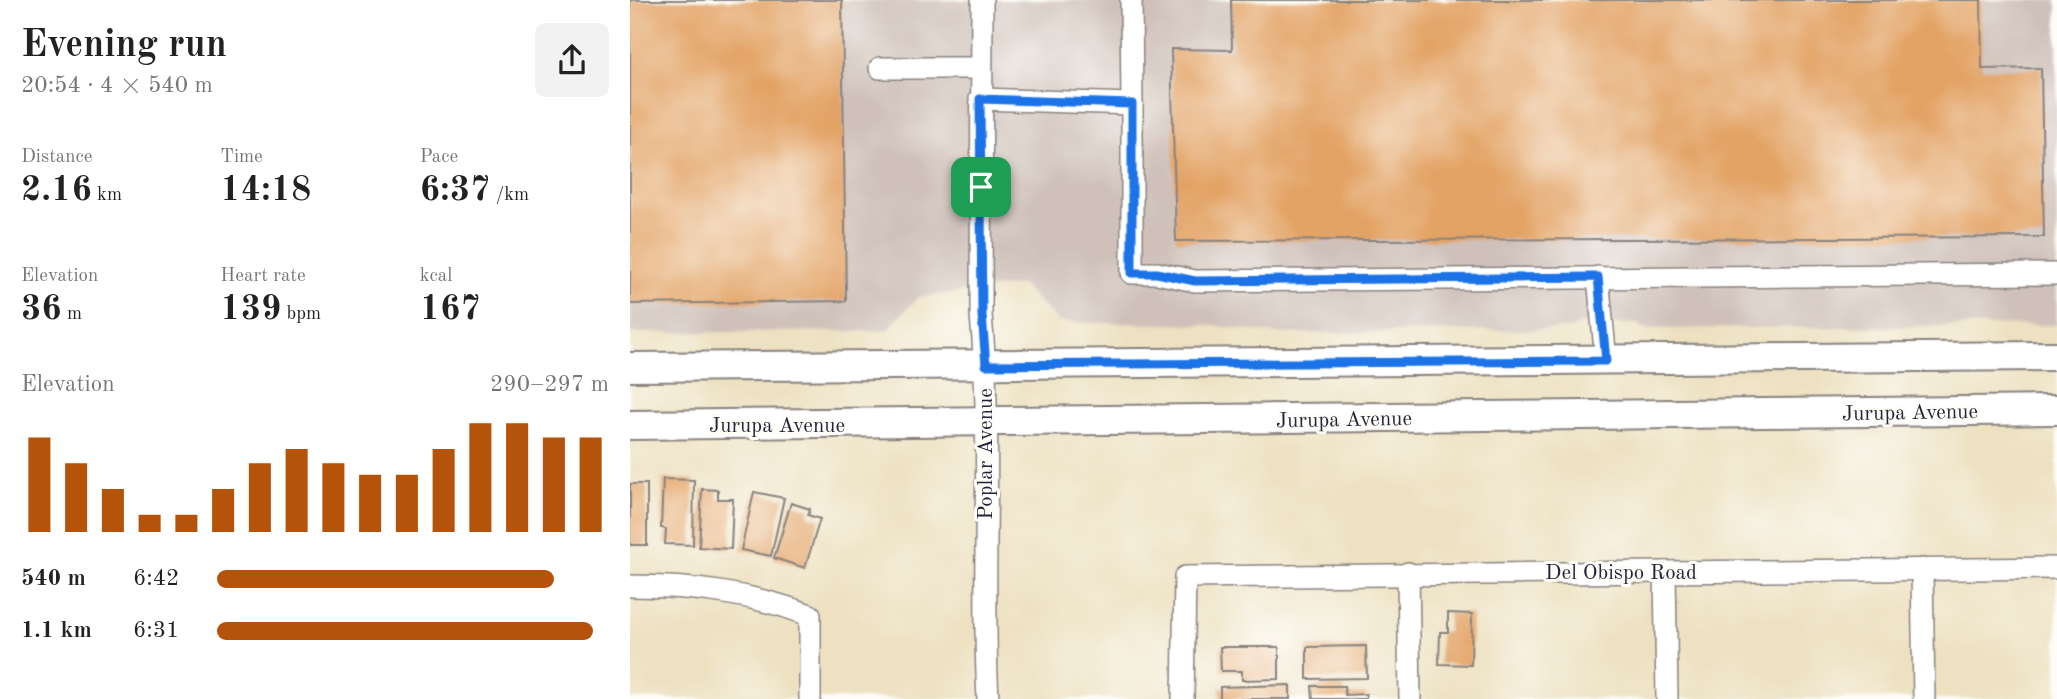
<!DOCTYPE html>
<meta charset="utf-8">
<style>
body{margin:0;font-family:"Old Standard TT",serif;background:#f2f2f2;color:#222;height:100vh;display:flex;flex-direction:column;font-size:26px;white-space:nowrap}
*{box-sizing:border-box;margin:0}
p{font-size:23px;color:#767676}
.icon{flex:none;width:38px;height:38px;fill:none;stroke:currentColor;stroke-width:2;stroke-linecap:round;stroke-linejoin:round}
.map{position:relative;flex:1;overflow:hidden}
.details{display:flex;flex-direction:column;background:#fff;width:630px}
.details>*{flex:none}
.pin{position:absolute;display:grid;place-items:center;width:60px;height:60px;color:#fff;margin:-30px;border-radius:14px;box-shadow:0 4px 10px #0006}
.round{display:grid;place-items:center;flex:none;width:74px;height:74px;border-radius:10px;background:#f2f2f2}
.head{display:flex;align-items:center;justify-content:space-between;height:119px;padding:0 21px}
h1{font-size:38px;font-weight:700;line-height:52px}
.figures{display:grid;grid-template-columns:repeat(3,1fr);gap:10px;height:119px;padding:7px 21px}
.figures div{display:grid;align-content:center}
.figures b{font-size:35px;font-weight:700}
.figures small{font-size:19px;font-weight:400}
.figures p{font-size:19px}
.chart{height:196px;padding:14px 21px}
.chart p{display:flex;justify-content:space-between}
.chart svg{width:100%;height:126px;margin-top:7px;stroke:#b45309;stroke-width:6}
ul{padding:0 21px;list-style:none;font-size:23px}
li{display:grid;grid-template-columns:112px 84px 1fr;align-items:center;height:52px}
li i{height:18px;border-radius:9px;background:#b45309}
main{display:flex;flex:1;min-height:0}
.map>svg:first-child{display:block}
.industrial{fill:#cfc1ba}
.building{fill:#e3a365}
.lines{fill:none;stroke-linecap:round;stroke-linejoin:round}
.minor-casing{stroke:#88827e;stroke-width:24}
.major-casing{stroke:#88827e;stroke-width:32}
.minor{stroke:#fff;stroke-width:21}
.major{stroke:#fff;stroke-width:28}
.route-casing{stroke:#fff;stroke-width:14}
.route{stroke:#1a73e8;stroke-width:9}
.labels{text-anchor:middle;stroke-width:6;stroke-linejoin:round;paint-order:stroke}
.street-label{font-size:21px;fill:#22223b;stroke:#fdfcf7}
</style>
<main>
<section class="details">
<div class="head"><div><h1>Evening run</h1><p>20:54 · 4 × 540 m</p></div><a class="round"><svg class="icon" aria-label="share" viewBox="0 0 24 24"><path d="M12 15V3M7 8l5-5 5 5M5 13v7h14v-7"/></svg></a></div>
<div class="figures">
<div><p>Distance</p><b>2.16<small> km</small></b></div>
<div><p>Time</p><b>14:18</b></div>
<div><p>Pace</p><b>6:37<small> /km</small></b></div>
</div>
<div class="figures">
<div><p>Elevation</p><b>36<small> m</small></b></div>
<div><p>Heart rate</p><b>139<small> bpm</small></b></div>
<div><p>kcal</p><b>167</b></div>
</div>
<div class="chart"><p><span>Elevation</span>290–297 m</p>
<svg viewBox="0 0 160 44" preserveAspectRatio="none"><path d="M5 44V11M15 44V20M25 44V29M35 44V38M45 44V38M55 44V29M65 44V20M75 44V15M85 44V20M95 44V24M105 44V24M115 44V15M125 44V6M135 44V6M145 44V11M155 44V11"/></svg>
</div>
<ul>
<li><b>540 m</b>6:42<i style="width:86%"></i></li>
<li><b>1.1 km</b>6:31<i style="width:96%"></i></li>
</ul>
</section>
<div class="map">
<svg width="1427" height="699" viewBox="0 0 1427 699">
<rect width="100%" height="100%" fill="#fdfcf7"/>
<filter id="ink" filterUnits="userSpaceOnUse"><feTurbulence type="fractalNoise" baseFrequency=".0143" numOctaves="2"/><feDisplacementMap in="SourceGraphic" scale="14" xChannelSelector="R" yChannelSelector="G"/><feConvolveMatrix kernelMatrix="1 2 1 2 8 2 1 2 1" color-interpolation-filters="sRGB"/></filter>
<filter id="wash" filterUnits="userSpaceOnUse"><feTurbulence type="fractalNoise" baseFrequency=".00686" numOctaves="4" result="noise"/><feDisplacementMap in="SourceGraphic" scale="28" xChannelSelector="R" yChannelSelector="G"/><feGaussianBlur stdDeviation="1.57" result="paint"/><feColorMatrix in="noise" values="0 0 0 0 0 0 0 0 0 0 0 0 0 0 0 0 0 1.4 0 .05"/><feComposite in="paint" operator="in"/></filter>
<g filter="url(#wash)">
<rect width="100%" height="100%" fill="#ede1c1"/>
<polygon class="industrial" points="0,0 1427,0 1427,325 1014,329 1006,324 952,324 939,329 646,334 581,325 429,322 392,285 288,297 256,331 0,333"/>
<g id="blocks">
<g class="building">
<polygon points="0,0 212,0 216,301 0,304"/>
<polygon points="601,0 1351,0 1352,69 1411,68 1414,237 546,241 541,49 602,50"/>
<polygon points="33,479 64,480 63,545 35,544 36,529 31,528"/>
<rect x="0" y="484" width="17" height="61"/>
<polygon points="72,489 88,490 88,499 103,499 101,549 69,547"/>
<polygon points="124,492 154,498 141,556 111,550"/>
<polygon points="161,503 180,509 178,515 190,519 175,568 144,558"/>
<polygon points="818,613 842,614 841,665 809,664 810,632 818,632"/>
<polygon points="736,646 737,678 677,679 677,647"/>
<polygon points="590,647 649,647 649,679 612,680 612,671 591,671"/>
<polygon points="660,685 660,699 590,699 590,687"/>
<polygon points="682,686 714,686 715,695 736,694 736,699 683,699"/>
</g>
</g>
</g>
<g filter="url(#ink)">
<use href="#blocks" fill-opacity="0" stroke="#88827e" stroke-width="2"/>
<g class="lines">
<g class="minor-casing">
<g id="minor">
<path d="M352,0L351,315C363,442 351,571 358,699"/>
<polyline points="501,0 502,104"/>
<polyline points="250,68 351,68"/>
<polyline points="350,99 502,104 502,273 527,273 565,281 1427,274"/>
<polyline points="968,277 976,361"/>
<polyline points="1292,569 1294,699"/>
<polyline points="1035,572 1037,699"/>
<polyline points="778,573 780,699"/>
<path d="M0,586C64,586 119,593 180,615V699"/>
<polyline points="553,699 555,577 1427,568"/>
</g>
</g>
<g class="major-casing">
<g id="major">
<polyline points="0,367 1427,356"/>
<polyline points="0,425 1427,410"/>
</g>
</g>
<use href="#minor" class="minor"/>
<use href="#major" class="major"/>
</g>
</g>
<g class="lines" filter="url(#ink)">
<g class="route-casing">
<polygon id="route" points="350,99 502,104 502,273 527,273 565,281 968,277 976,361 356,365 352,315"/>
</g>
<use href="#route" class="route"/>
</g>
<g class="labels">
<g class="street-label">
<text transform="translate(1280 412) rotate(-1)" y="7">Jurupa Avenue</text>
<text transform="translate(714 419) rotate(-1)" y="7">Jurupa Avenue</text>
<text x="147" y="432">Jurupa Avenue</text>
<text transform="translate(355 454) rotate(-90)" y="7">Poplar Avenue</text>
<text x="991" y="579">Del Obispo Road</text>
</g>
</g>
</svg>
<div class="pin" style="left:351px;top:187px;background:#1e9e55"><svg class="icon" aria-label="arrive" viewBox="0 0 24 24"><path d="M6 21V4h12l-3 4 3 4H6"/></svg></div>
</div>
</main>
